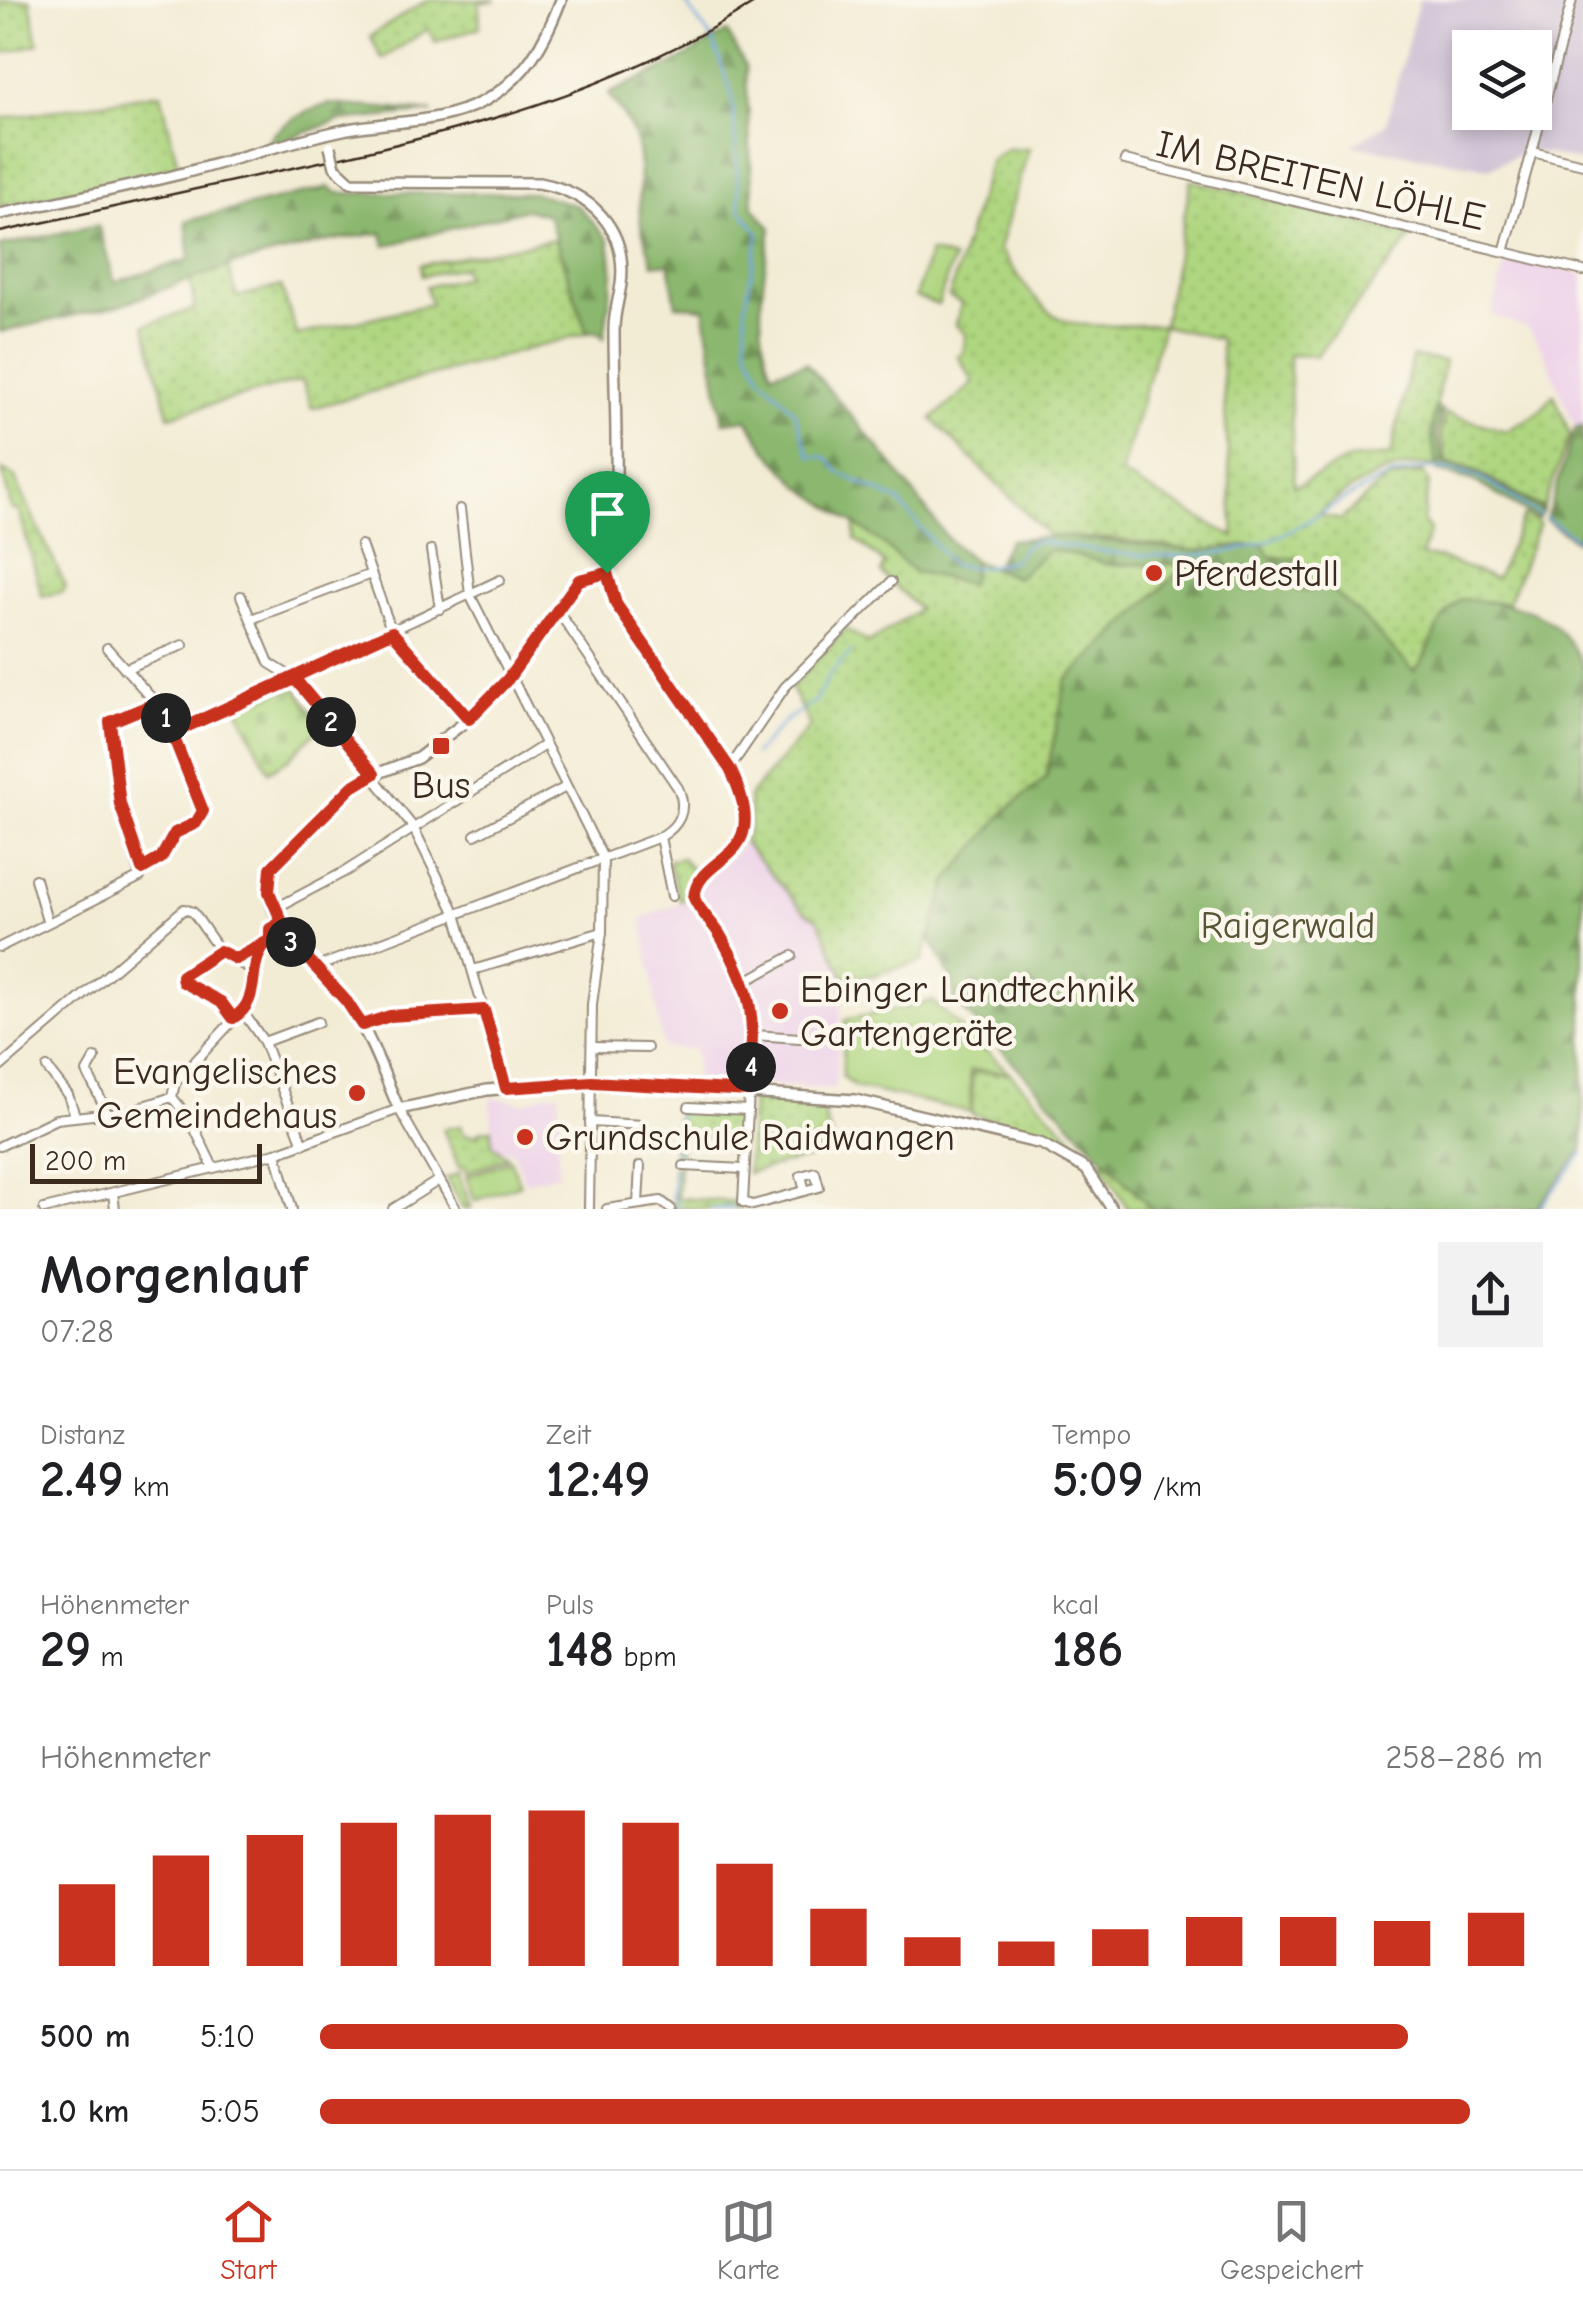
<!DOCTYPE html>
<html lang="de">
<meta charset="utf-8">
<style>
body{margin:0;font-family:"Comic Neue",sans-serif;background:#f2f2f2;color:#202124;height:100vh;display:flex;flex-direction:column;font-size:38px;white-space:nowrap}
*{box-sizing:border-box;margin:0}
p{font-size:32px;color:#757577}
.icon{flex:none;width:55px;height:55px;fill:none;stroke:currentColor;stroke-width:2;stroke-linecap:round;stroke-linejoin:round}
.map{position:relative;height:1209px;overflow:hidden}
.sheet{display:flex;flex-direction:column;background:#fff;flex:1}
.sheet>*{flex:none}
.controls{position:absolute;left:1452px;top:30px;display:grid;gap:20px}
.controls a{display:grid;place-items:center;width:100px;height:100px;border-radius:0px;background:#fff;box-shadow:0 5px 15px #0003;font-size:50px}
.scale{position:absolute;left:30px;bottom:25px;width:232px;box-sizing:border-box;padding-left:10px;border:5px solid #3b2a1e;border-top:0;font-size:28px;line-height:35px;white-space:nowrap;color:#3b2a1e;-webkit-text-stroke:8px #fbf7ec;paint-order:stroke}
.pin{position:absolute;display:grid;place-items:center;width:85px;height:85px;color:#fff;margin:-102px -42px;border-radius:50% 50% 50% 0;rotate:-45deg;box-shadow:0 0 10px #0007}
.pin .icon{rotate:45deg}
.km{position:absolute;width:50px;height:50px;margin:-25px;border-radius:50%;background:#222;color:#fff;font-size:28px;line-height:50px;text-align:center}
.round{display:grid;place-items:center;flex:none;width:105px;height:105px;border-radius:0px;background:#f2f2f2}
.headline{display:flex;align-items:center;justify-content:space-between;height:170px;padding:0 40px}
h1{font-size:55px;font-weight:700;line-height:75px}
.stats{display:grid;grid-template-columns:repeat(3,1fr);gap:15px;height:170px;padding:10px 40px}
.stats div{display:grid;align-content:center}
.stats b{font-size:50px;font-weight:700}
.stats small{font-size:28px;font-weight:400}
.stats p{font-size:28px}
.chart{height:280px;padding:20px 40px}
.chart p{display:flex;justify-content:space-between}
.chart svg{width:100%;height:180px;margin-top:10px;stroke:#c8321e;stroke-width:6}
ul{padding:0 40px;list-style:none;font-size:32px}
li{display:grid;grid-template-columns:160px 120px 1fr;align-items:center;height:75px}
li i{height:25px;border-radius:12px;background:#c8321e}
.dock{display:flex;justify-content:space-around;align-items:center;height:140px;border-top:2px solid #e0e0e0;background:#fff;font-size:28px;color:#757577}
.dock a{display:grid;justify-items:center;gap:5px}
.dock .on{color:#c8321e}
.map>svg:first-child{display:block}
.built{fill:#edd1e9}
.industrial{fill:#ccbfd4;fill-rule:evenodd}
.grass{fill:url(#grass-dots);stroke:#75804f;stroke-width:2.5;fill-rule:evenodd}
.forest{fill:url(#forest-firs);stroke:#637046;stroke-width:2.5}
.cemetery{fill:url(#cemetery-stones);stroke:#75804f;stroke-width:2.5}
.garden{fill:#afd680;stroke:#75804f;stroke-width:2.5}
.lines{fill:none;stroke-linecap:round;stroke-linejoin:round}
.stream{stroke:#74a8e1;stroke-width:2.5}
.minor-casing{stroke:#978b7a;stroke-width:12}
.tertiary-casing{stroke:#978b7a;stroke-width:14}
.minor{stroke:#fff;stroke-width:8}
.tertiary{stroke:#fff;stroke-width:9}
.rail{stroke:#3b2a1e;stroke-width:2.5}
.tertiary-bridge-casing{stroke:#978b7a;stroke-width:14;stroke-linecap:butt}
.tertiary-bridge{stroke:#fff;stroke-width:9}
.route-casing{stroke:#fff;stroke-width:20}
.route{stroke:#c8321e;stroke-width:12}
.poi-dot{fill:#c8321e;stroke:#fbf7ec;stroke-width:4}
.labels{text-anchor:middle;stroke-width:9;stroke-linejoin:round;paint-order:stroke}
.street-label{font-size:38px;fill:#3b2a1e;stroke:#fbf7ec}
.poi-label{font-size:38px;fill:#3b2a1e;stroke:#fbf7ec;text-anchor:start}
.park-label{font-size:38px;fill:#585536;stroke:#fbf7ec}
</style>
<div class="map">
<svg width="1583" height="1209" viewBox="0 0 1583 1209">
<defs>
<pattern id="grass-dots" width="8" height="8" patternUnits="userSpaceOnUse" patternTransform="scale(2.5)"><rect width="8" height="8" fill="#afd680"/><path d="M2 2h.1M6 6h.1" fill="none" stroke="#97b86e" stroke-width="1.8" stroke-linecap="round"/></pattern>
<pattern id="forest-firs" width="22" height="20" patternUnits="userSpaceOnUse" patternTransform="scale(2.5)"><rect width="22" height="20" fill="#8bb76e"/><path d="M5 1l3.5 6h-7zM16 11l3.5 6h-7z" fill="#73955a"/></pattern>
<pattern id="cemetery-stones" width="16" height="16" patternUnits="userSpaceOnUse" patternTransform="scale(2.5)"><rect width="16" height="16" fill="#afd680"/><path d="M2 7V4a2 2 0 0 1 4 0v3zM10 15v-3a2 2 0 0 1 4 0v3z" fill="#97b86e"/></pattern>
</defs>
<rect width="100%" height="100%" fill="#fbf7ec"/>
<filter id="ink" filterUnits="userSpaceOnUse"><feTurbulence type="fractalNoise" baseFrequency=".01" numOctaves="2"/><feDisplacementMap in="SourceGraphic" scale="20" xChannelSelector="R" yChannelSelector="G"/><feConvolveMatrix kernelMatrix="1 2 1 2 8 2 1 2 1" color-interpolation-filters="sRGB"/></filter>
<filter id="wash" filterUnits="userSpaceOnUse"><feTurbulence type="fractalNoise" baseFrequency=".0048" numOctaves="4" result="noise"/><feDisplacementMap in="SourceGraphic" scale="40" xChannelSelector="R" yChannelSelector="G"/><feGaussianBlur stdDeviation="2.25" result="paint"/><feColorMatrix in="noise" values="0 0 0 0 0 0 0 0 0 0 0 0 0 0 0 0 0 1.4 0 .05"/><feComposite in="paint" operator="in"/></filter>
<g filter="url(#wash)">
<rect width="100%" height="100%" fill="#f3ecd5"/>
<g class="built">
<polygon points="1507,256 1583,275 1583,426 1575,428 1543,350 1528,328 1491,315"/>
<polygon points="744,843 803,910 818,919 844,977 835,1089 695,1080 696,1050 663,1047 642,918 697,897 700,887"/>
<polygon points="547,1093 559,1093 558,1174 525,1182 513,1150 496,1151 492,1145 491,1097 525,1103"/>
</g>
<path class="industrial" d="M1419,0H1583V162L1528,150L1489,168L1352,145L1386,124ZM1470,48H1535V112H1470Z"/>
<g class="grass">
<polygon points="0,0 30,0 38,44 0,54"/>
<polygon points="427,0 496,0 479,3 480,27 435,42 428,29 382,59 370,36"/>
<polygon points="161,93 179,170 0,207 0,119"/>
<path d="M1029,148L999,249C1061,340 1059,324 1163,325L1191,180L1412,236L1316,356L1289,355L1294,487L1350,459L1391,455L1412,357L1444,361L1431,433L1437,466C1395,459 1347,488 1318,514L1340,520L1385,480L1423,472L1429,483L1423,521L1430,530L1421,556L1440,558L1496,579L1524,515L1539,523L1508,603L1461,600C1427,627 1439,641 1414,672L1361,616L1296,560L1271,557L1263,544L1195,551L1113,539L1050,537L932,419L974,383L958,356L963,353L966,335L956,325L961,303L949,297L990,160L1007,149ZM1163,326L1220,339L1234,537L1121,474Z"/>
<polygon points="555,239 587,333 312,408 302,380 169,416 145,325 195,309 190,280 228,266 237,297 281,286 297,335 431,304 426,287 466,277 462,267 422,276 420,265"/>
<polygon points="1554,394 1570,435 1543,508 1474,470 1447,462 1440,433 1445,413 1506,431 1538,413"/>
<polygon points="2,470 14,476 66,587 63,592 42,596 19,510 12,510"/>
<polygon points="855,523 881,542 969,583 974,561 1016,578 1050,549 1113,565 1188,563 1066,681 1046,778 1007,810 949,880 922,961 870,976 844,977 818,919 803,910 744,843 750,826 749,796 810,726 791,688 846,629 869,643 919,609 881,573 884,563 855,539"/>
<polygon points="682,858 697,876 689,885 687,898 680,901 668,861"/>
<polygon points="972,1072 1010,1073 1088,1153 1048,1135 972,1114"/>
<polygon points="752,1101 821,1104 836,1151 747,1173"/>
<polygon points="678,1110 738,1113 736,1138 681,1135 679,1163 673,1163"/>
<polygon points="461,1126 464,1134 478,1136 478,1132 492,1129 492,1145 508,1157 466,1173 464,1167 459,1168 443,1129"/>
<polygon points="1106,1160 1152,1209 1128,1209 1101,1163"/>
<polygon points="679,1166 677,1198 739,1202 740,1208 673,1209 673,1168"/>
<polygon points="460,1173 459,1176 471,1209 463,1209 446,1179"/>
</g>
<g class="forest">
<path d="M727,32L746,67L753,207L771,228C764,277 752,325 772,372L806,363L884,454L949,540L974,561L970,584L912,571L881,542L801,487L767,450L747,419L723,422L704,308L676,305L669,264H653C649,250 641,233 640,218C637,156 650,148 608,94L673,64Z"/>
<path d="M330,104L433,112L338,121L265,147C275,125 307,110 330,104Z"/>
<polygon points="329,187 337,193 536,193 578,206 609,240 613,274 604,338 597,332 587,333 548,215 526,209 385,246 382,233 333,240 229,266 120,305 0,332 0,246 98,225 115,282 190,259 186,221"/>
<polygon points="1435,407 1442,410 1436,434 1445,464 1473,472 1543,511 1538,519 1472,480 1437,471 1431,433"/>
<polygon points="1583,426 1583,546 1546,520 1575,428"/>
<path d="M1062,536L1195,551L1263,544L1271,557L1296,559L1361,616L1414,671C1440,642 1427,627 1461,599C1518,604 1557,608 1583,666V1149L1536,1209H1152L955,1001L951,978L930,938L948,880L1007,810L1046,778L1066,681L1187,564L1113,565L1050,549L1017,578L994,568L1009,540Z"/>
</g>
<polygon class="cemetery" points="295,686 321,726 289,759 269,771 237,707"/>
<g class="garden">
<polygon points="930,252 953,259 938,305 915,297"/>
<polygon points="932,1001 1009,1072 970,1070 971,1112 855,1087 842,1076 845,1020"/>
<polygon points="510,1160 520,1184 475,1201 466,1177"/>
</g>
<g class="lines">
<g class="stream">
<path d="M683,0L713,41L732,94L740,209L759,234L745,307L747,347L761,376L794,411L810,456L826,457L840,473L898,501L952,565L981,568L1015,560L1024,546L1036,541C1104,553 1173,564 1241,549C1323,532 1384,443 1474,476C1496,484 1519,503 1540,515"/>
<polyline points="1546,518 1583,543"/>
<polyline points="754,755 786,720 816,701 829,675 852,651"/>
<polyline points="675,1159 679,1111"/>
<polyline points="675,1169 672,1195 680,1209"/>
<polyline points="712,1209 734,1207"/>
<polyline points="1539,1209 1583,1153"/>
</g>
</g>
</g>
<g filter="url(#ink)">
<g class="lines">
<g class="minor-casing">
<g id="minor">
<polyline points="1532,152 1572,0"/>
<polyline points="1125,160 1583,271"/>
<polyline points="1504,252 1532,152 1583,164"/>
<polyline points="460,509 470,595 603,858 602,932 592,1004 589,1209"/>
<polyline points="361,545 392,632 469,719"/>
<polyline points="431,550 440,609"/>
<polyline points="241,596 269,663 295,679 413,827 456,914 506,1088"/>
<polyline points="251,619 371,574"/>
<polyline points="107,648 156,703 202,802 201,818 175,833 161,858 142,869"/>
<polyline points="125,669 183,645"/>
<polyline points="172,733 500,580"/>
<polyline points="729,769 785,687 891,582"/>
<polyline points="475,835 566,787"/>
<polyline points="660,837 672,896"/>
<polyline points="35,879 47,921"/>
<polyline points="276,908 346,871 543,746"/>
<polyline points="0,947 140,877 120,804 111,722 156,703"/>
<path d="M220,951L182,979C196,997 219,997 233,1018"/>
<polyline points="236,959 261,947"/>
<path d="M314,968L660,837C679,826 688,810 678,788L556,608"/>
<polyline points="473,970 602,932"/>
<polyline points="746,981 792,956"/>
<polyline points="243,1012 264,1042 303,1144"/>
<polyline points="362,1025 390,1017 484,1010"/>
<polyline points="753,1035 800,1038"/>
<polyline points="264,1042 318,1022"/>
<polyline points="592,1047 647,1048"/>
<polyline points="95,1058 87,1072 107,1112"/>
<polyline points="0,1067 184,909 193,912 220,951 250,969"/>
<polyline points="47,1068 68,1095 75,1115"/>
<polyline points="749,1091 743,1202 753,1205 819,1187 815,1172 801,1176 805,1191"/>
<polyline points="689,1107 748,1110"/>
<polyline points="590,1122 644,1125"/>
<polyline points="0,1146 56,1119 129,1111 172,1097"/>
<polyline points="276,1153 292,1209"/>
<path d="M212,1165L191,1121L172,1097L175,1083L251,1001C255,981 248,958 265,944C270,939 281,941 289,939"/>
<polyline points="684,1166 744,1169"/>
<polyline points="113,1193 115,1209"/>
<polyline points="638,1204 640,1166"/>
<polyline points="44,1209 276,1153 399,1109 456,1209"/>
<polyline points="393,1209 439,1180"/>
<polyline points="607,1209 661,1201 671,1209"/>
</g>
</g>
<g class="tertiary-casing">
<g id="tertiary">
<path d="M335,167L351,182L539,183C590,192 628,228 621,284C619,299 614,313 614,329C614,378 617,426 616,475C615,518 599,563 616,603L729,769C777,866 698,849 693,897C700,912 712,922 720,935C757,1000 753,1019 749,1091"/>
<path d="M0,214C57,202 115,190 172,176C229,162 285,142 343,130C391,120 439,125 484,101C526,78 545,42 561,0"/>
<path d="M607,573L579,580L509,679L469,719L418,758L363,779L277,860C239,910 333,978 356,1016C374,1044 385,1078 399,1109L487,1090L575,1082L855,1100L1042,1144L1086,1169L1112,1209"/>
</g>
</g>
<use href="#minor" class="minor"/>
<use href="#tertiary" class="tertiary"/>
<path class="rail" d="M0,232C99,211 198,189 297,167C465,130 613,94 759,0"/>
<g class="tertiary-bridge-casing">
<polyline id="tertiary-bridge" points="330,147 335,167"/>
</g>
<use href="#tertiary-bridge" class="tertiary-bridge"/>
</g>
</g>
<g class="lines" filter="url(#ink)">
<g class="route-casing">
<path id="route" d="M607,573L579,580L508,679L469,719L392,632L172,733L156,703L110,722L120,804L142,869L161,858L175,833L196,823L203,811L172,733L295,679L374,774L352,787L271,868L269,892L282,922L270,929V940C243,962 265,999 233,1018L221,1002L183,982L182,976L220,951L236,959L270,940L289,938L347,1002L362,1025L390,1016L484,1010L506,1088L592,1082L749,1091C754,1019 757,999 720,935C712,922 700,912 694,898C698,850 777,865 730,769L616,604L607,573"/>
</g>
<use href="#route" class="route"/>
</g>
<g class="poi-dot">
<circle cx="1154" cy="573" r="10"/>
<rect x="431" y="736" width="20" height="20" rx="5"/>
<circle cx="780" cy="1011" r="10"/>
<circle cx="357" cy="1093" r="10"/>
<circle cx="525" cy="1137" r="10"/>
</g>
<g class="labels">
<g class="street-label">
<text transform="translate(1321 180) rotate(13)" y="13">IM BREITEN LÖHLE</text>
</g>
<g class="poi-label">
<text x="1174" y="586">Pferdestall</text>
<text x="441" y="798" text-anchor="middle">Bus</text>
<text x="800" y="1002">Ebinger Landtechnik<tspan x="800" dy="44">Gartengeräte</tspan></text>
<text x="337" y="1084" text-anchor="end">Evangelisches<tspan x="337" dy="44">Gemeindehaus</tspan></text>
<text x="545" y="1150">Grundschule Raidwangen</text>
</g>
<g class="park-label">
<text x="1288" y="938">Raigerwald</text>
</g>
</g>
</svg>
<div class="controls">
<a><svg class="icon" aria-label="layers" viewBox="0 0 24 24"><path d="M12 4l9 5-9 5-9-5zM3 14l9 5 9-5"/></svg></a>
</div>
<div class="scale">200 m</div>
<div class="pin" style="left:607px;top:573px;background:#1e9e55"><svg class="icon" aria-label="arrive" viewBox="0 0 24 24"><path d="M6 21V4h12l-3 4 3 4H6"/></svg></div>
<b class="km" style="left:166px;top:718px">1</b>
<b class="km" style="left:331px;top:722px">2</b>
<b class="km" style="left:291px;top:942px">3</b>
<b class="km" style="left:751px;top:1067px">4</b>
</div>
<section class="sheet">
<div class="headline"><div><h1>Morgenlauf</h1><p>07:28</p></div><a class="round"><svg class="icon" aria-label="share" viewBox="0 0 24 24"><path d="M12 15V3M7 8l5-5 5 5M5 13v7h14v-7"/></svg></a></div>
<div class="stats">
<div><p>Distanz</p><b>2.49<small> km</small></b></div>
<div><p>Zeit</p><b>12:49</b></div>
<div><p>Tempo</p><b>5:09<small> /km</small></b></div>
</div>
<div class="stats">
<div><p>Höhenmeter</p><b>29<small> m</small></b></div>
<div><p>Puls</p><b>148<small> bpm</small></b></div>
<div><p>kcal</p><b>186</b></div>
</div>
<div class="chart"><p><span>Höhenmeter</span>258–286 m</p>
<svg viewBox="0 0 160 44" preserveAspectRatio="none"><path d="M5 44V24M15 44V17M25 44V12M35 44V9M45 44V7M55 44V6M65 44V9M75 44V19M85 44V30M95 44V37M105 44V38M115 44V35M125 44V32M135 44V32M145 44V33M155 44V31"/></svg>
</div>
<ul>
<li><b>500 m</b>5:10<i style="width:89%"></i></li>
<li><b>1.0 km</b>5:05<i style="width:94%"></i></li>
</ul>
</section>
<nav class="dock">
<a class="on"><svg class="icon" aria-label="home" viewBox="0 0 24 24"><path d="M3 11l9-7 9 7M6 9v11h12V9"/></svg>Start</a>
<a><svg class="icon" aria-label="map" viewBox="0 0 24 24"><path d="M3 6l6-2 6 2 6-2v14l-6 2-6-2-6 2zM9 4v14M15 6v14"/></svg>Karte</a>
<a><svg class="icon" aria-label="saved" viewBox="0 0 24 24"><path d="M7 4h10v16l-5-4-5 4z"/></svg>Gespeichert</a>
</nav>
